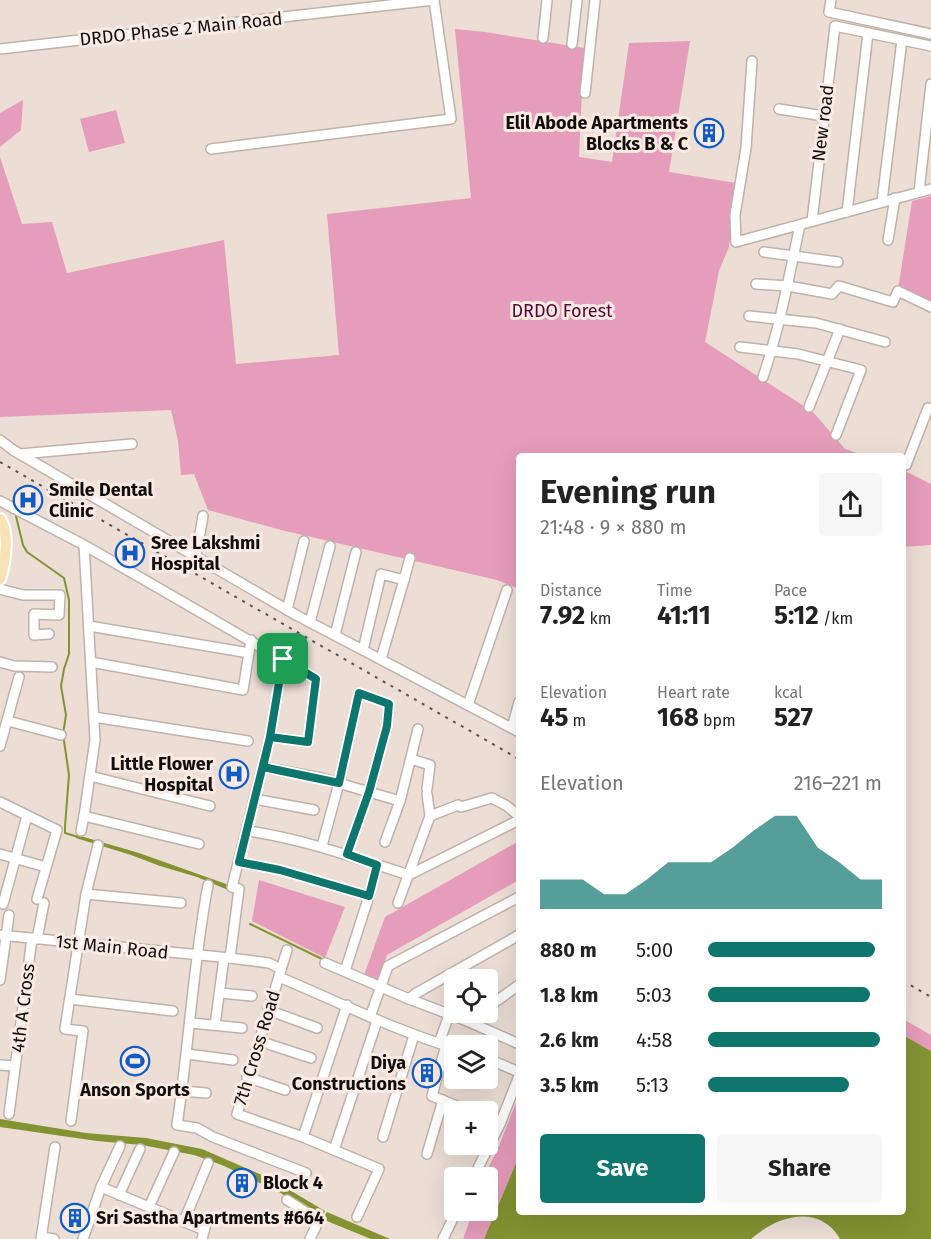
<!DOCTYPE html>
<meta charset="utf-8">
<style>
body{margin:0;font-family:"Fira Sans",sans-serif;background:#f6f6f6;color:#222;height:100vh;display:flex;flex-direction:column;font-size:22px;white-space:nowrap}
*{box-sizing:border-box;margin:0}
p{font-size:20px;color:#767676}
.icon{flex:none;width:33px;height:33px;fill:none;stroke:currentColor;stroke-width:2;stroke-linecap:round;stroke-linejoin:round}
.map{position:relative;flex:1;overflow:hidden}
.details{position:absolute;left:516px;top:453px;width:390px;height:762px;display:flex;flex-direction:column;background:#fff;border-radius:6px;box-shadow:0 6px 24px #0002}
.details>*{flex:none}
.controls{position:absolute;left:444px;top:969px;display:grid;gap:12px}
.controls a{display:grid;place-items:center;width:54px;height:54px;border-radius:6px;background:#fff;box-shadow:0 6px 24px #0002;font-size:30px}
.pin{position:absolute;display:grid;place-items:center;width:51px;height:51px;color:#fff;margin:-26px;border-radius:12px;box-shadow:0 3px 9px #0006}
.round{display:grid;place-items:center;flex:none;width:63px;height:63px;border-radius:6px;background:#f6f6f6}
.headline{display:flex;align-items:center;justify-content:space-between;height:102px;padding:0 24px}
h1{font-size:33px;font-weight:700;line-height:45px}
.stats{display:grid;grid-template-columns:repeat(3,1fr);gap:9px;height:102px;padding:6px 24px}
.stats div{display:grid;align-content:center}
.stats b{font-size:26px;font-weight:700}
.stats small{font-size:16px;font-weight:400}
.stats p{font-size:16px}
.chart{height:168px;padding:12px 24px}
.chart p{display:flex;justify-content:space-between}
.chart svg{width:100%;height:108px;margin-top:6px;fill:#0f766e;opacity:.7}
.action{display:flex;gap:12px;margin-top:auto;padding:12px 24px}
.action a{flex:1;height:69px;border-radius:6px;background:#0f766e;color:#fff;font-size:24px;font-weight:700;line-height:69px;text-align:center}
.action a+a{background:#f6f6f6;color:#222}
ul{padding:0 24px;list-style:none;font-size:20px}
li{display:grid;grid-template-columns:96px 72px 1fr;align-items:center;height:45px}
li i{height:15px;border-radius:8px;background:#0f766e}
.map>svg:first-child{display:block}
.green{fill:#e69cbb}
.water{fill:#839332}
.lines{fill:none;stroke-linecap:round;stroke-linejoin:round}
.stream{stroke:#839332;stroke-width:2}
.minor-casing{stroke:#bfb2a9;stroke-width:12}
.major-casing{stroke:#fff;stroke-width:14}
.minor{stroke:#fff;stroke-width:9}
.major{stroke:#f7e3b5;stroke-width:10}
.rail{stroke:#5a524d;stroke-width:2;stroke-dasharray:3 6;stroke-linecap:butt}
.route-casing{stroke:#fff;stroke-width:12}
.route{stroke:#0f766e;stroke-width:8}
.labels{text-anchor:middle;stroke-width:6;stroke-linejoin:round;paint-order:stroke}
.street-label{font-size:18px;fill:#120e0b;stroke:#f9ebe3}
.poi-label{font-size:18px;font-weight:bold;fill:#120e0b;stroke:#f9ebe3;text-anchor:start}
.park-label{font-size:18px;fill:#590535;stroke:#f9ebe3}
</style>
<div class="map">
<svg width="931" height="1239" viewBox="0 0 931 1239">
<rect width="100%" height="100%" fill="#ecded5"/>
<g class="green">
<polygon points="455,29 485,32 584,48 579,157 612,162 629,43 690,41 669,172 736,183 729,247 719,271 705,342 813,412 845,449 865,456 519,456 519,589 497,580 281,530 208,510 194,474 181,475 178,441 171,410 0,417 0,157 22,224 52,222 67,273 224,240 236,364 339,355 327,214 471,198"/>
<polygon points="23,100 21,130 0,147 0,113"/>
<polygon points="116,110 125,143 89,152 80,119"/>
<polygon points="931,196 931,305 898,289 912,201"/>
<polygon points="903,470 931,484 931,545 903,547"/>
<polygon points="519,841 519,880 387,955 378,980 364,975 385,917"/>
<polygon points="259,880 345,907 325,958 252,921"/>
<polygon points="903,1019 931,1035 931,1051 903,1035"/>
<polygon points="519,1095 519,1156 484,1239 463,1239 473,1211 488,1210 488,1178 484,1177 499,1146"/>
</g>
<g class="water">
<polygon points="77,835 139,853 229,885 228,890 197,877 160,866 131,855 76,838"/>
<path d="M903,1035L931,1051V1239H840C819,1203 777,1216 751,1239H484L519,1156V1212H903Z"/>
<polygon points="0,1119 86,1133 146,1138 202,1149 271,1179 325,1211 321,1219 279,1192 222,1165 194,1155 142,1145 97,1141 0,1127"/>
<polygon points="327,1212 390,1239 371,1239 322,1219"/>
</g>
<g class="lines">
<g class="stream">
<polyline points="16,516 23,545 27,552 64,578 69,600 69,654 64,669 61,686 66,715 63,734 69,775 65,826 65,833 78,837"/>
<polyline points="250,924 322,959"/>
</g>
<g class="minor-casing">
<g id="minor">
<polyline points="831,0 829,12 931,34"/>
<polyline points="543,38 547,0"/>
<polyline points="572,44 577,0"/>
<polyline points="0,49 434,0 451,119 211,149"/>
<polyline points="752,61 746,148 735,215 736,242 931,189"/>
<polyline points="585,93 595,0"/>
<polyline points="779,109 824,116"/>
<polyline points="919,192 931,84"/>
<polyline points="882,201 902,40"/>
<polyline points="847,212 868,33"/>
<polyline points="812,221 835,26 931,46"/>
<polyline points="888,240 895,198"/>
<polyline points="764,252 838,262"/>
<polyline points="756,284 788,286 832,294 839,286 893,302 898,291 931,307"/>
<polyline points="749,316 816,323 885,342"/>
<polyline points="740,347 798,354 861,370 836,435"/>
<path d="M763,377C780,327 789,276 800,225"/>
<polyline points="809,407 840,329"/>
<polyline points="0,440 13,450 296,615 519,732"/>
<polyline points="20,454 132,444"/>
<polyline points="906,465 928,408 931,409"/>
<polyline points="0,501 84,545 316,679 308,742 270,737"/>
<polyline points="84,545 95,740 84,816 199,844"/>
<polyline points="196,556 203,516"/>
<polyline points="0,589 23,595 60,595 59,615 34,614 34,635 49,634"/>
<polyline points="287,610 304,541"/>
<polyline points="310,622 330,546"/>
<polyline points="89,626 249,653"/>
<polyline points="335,635 356,552"/>
<polyline points="363,650 381,574 404,580 410,558"/>
<polyline points="381,659 404,580"/>
<polyline points="0,662 14,666 52,667"/>
<polyline points="91,662 243,690 251,640"/>
<polyline points="468,705 507,590"/>
<polyline points="94,717 248,741"/>
<polyline points="8,721 61,735"/>
<polyline points="512,728 519,702"/>
<polyline points="0,746 19,677"/>
<polyline points="411,759 430,765 427,789"/>
<polyline points="263,767 321,778 400,801"/>
<polyline points="90,776 210,806"/>
<polyline points="254,799 314,810"/>
<polyline points="0,802 57,830 37,899"/>
<polyline points="430,816 458,805 461,807 492,798 507,806 519,816"/>
<polyline points="81,831 84,816"/>
<path d="M248,831C304,839 355,858 409,875L519,820"/>
<polyline points="385,842 400,801 418,729"/>
<polyline points="322,846 339,783 359,693 389,704 387,726 369,792 347,854"/>
<polyline points="0,854 46,867"/>
<polyline points="239,862 280,870 369,896"/>
<path d="M208,885C193,964 189,1045 177,1125L197,1128L213,1137L306,1173"/>
<polyline points="86,894 181,903"/>
<polyline points="398,903 430,816 427,794"/>
<polyline points="3,904 27,816"/>
<polyline points="0,935 230,958 269,963 281,969"/>
<polyline points="37,939 44,903"/>
<polyline points="287,950 237,1114 303,1137 379,1169 357,1217"/>
<polyline points="230,958 239,889 232,887 270,737 283,659"/>
<polyline points="325,963 409,999 467,1021 480,1012"/>
<polyline points="345,971 369,896 377,865"/>
<path d="M279,977C337,1001 393,1030 454,1048"/>
<polyline points="0,980 9,915"/>
<polyline points="220,993 252,996"/>
<polyline points="70,999 173,1011"/>
<polyline points="409,999 415,994 519,935"/>
<polyline points="488,1007 519,985"/>
<polyline points="268,1010 317,1028"/>
<polyline points="370,1017 388,966 519,897"/>
<polyline points="467,1021 519,1044"/>
<polyline points="191,1023 242,1028"/>
<polyline points="215,1025 224,958"/>
<polyline points="259,1041 311,1058"/>
<polyline points="439,1043 449,1015"/>
<polyline points="446,1045 432,1096 472,1112"/>
<polyline points="187,1054 233,1060"/>
<polyline points="488,1059 519,1072"/>
<polyline points="0,1065 15,1066"/>
<polyline points="247,1077 285,1090"/>
<polyline points="182,1091 206,1093"/>
<polyline points="9,1114 32,938"/>
<polyline points="488,1118 500,1124"/>
<polyline points="71,1121 83,1031 65,1029 86,894 98,845"/>
<polyline points="303,1137 347,1005"/>
<polyline points="383,1137 414,1035"/>
<polyline points="334,1150 377,1021"/>
<polyline points="427,1154 443,1100"/>
<polyline points="473,1178 500,1124 519,1076"/>
<polyline points="101,1187 204,1230"/>
<polyline points="119,1195 140,1149"/>
<polyline points="287,1200 319,1220 310,1239"/>
<polyline points="149,1207 174,1152"/>
<polyline points="184,1221 208,1163"/>
<polyline points="42,1237 54,1239"/>
<polyline points="41,1239 55,1147"/>
<polyline points="83,1239 101,1187 120,1146"/>
<polyline points="202,1239 207,1220"/>
<polyline points="443,1239 457,1210"/>
</g>
</g>
<g class="major-casing">
<path id="major" d="M0,519C10,533 5,564 0,579"/>
</g>
<use href="#minor" class="minor"/>
<use href="#major" class="major"/>
<g class="rail">
<polyline points="0,462 519,759"/>
<polyline points="903,981 931,997"/>
</g>
</g>
<g class="lines">
<g class="route-casing">
<polyline id="route" points="283,659 270,737 239,862 280,870 369,896 377,865 347,854 369,792 387,726 389,704 359,693 339,783 263,767 270,737 308,742 316,679 283,659"/>
</g>
<use href="#route" class="route"/>
</g>
<defs>
<g id="building-ring" transform="scale(1.5)"><circle r="9.5" fill="#f9ebe3" stroke="#105cc6" stroke-width="1.5"/><path d="M-4-6H4V6H1V3H-1V6H-4ZM-2.5-4.3h1.7v1.8h-1.7ZM.8-4.3h1.7v1.8H.8ZM-2.5-1h1.7V.8h-1.7ZM.8-1h1.7V.8H.8Z" fill="#105cc6"/></g>
<g id="hospital-ring" transform="scale(1.5)"><circle r="9.5" fill="#f9ebe3" stroke="#105cc6" stroke-width="1.5"/><path d="M-5-5h3v3.5h4V-5h3V5h-3V1.5h-4V5h-3Z" fill="#105cc6"/></g>
<g id="stadium-ring" transform="scale(1.5)"><circle r="9.5" fill="#f9ebe3" stroke="#105cc6" stroke-width="1.5"/><path d="M0-5a6.5 5 0 1 0 0 10a6.5 5 0 1 0 0-10ZM-3.5-1.8h7v3.6h-7Z" fill="#105cc6"/></g>
</defs>
<g fill-rule="evenodd">
<use href="#building-ring" x="709" y="133"/>
<use href="#hospital-ring" x="28" y="500"/>
<use href="#hospital-ring" x="130" y="553"/>
<use href="#hospital-ring" x="234" y="774"/>
<use href="#stadium-ring" x="135" y="1061"/>
<use href="#building-ring" x="427" y="1073"/>
<use href="#building-ring" x="242" y="1183"/>
<use href="#building-ring" x="75" y="1218"/>
</g>
<g class="labels">
<g class="street-label">
<text transform="translate(181 29) rotate(-6)" y="6">DRDO Phase 2 Main Road</text>
<text transform="translate(823 123) rotate(-83)" y="6">New road</text>
<text transform="translate(112 947) rotate(6)" y="6">1st Main Road</text>
<text transform="translate(23 1008) rotate(-83)" y="6">4th A Cross</text>
<text transform="translate(257 1048) rotate(-73)" y="6">7th Cross Road</text>
</g>
<g class="poi-label">
<text x="688" y="129" text-anchor="end">Elil Abode Apartments<tspan x="688" dy="21">Blocks B &amp; C</tspan></text>
<text x="49" y="496">Smile Dental<tspan x="49" dy="21">Clinic</tspan></text>
<text x="151" y="549">Sree Lakshmi<tspan x="151" dy="21">Hospital</tspan></text>
<text x="213" y="770" text-anchor="end">Little Flower<tspan x="213" dy="21">Hospital</tspan></text>
<text x="406" y="1069" text-anchor="end">Diya<tspan x="406" dy="21">Constructions</tspan></text>
<text x="135" y="1096" text-anchor="middle">Anson Sports</text>
<text x="263" y="1189">Block 4</text>
<text x="96" y="1224">Sri Sastha Apartments #664</text>
</g>
<g class="park-label">
<text x="562" y="317">DRDO Forest</text>
</g>
</g>
</svg>
<div class="controls">
<a><svg class="icon" aria-label="locate" viewBox="0 0 24 24"><circle cx="12" cy="12" r="6"/><path d="M12 2v4M12 18v4M2 12h4M18 12h4"/></svg></a>
<a><svg class="icon" aria-label="layers" viewBox="0 0 24 24"><path d="M12 4l9 5-9 5-9-5zM3 14l9 5 9-5"/></svg></a>
<a>+</a>
<a>−</a>
</div>
<div class="pin" style="left:283px;top:659px;background:#1e9e55"><svg class="icon" aria-label="arrive" viewBox="0 0 24 24"><path d="M6 21V4h12l-3 4 3 4H6"/></svg></div>
<section class="details">
<div class="headline"><div><h1>Evening run</h1><p>21:48 · 9 × 880 m</p></div><a class="round"><svg class="icon" aria-label="share" viewBox="0 0 24 24"><path d="M12 15V3M7 8l5-5 5 5M5 13v7h14v-7"/></svg></a></div>
<div class="stats">
<div><p>Distance</p><b>7.92<small> km</small></b></div>
<div><p>Time</p><b>41:11</b></div>
<div><p>Pace</p><b>5:12<small> /km</small></b></div>
</div>
<div class="stats">
<div><p>Elevation</p><b>45<small> m</small></b></div>
<div><p>Heart rate</p><b>168<small> bpm</small></b></div>
<div><p>kcal</p><b>527</b></div>
</div>
<div class="chart"><p><span>Elevation</span>216–221 m</p>
<svg viewBox="0 0 160 44" preserveAspectRatio="none"><path d="M0 44V32L10 32L20 32L30 38L40 38L50 32L60 25L70 25L80 25L90 19L100 12L110 6L120 6L130 19L140 25L150 32L160 32V44z"/></svg>
</div>
<ul>
<li><b>880 m</b>5:00<i style="width:96%"></i></li>
<li><b>1.8 km</b>5:03<i style="width:93%"></i></li>
<li><b>2.6 km</b>4:58<i style="width:99%"></i></li>
<li><b>3.5 km</b>5:13<i style="width:81%"></i></li>
</ul>
<div class="action"><a>Save</a><a>Share</a></div>
</section>
</div>
